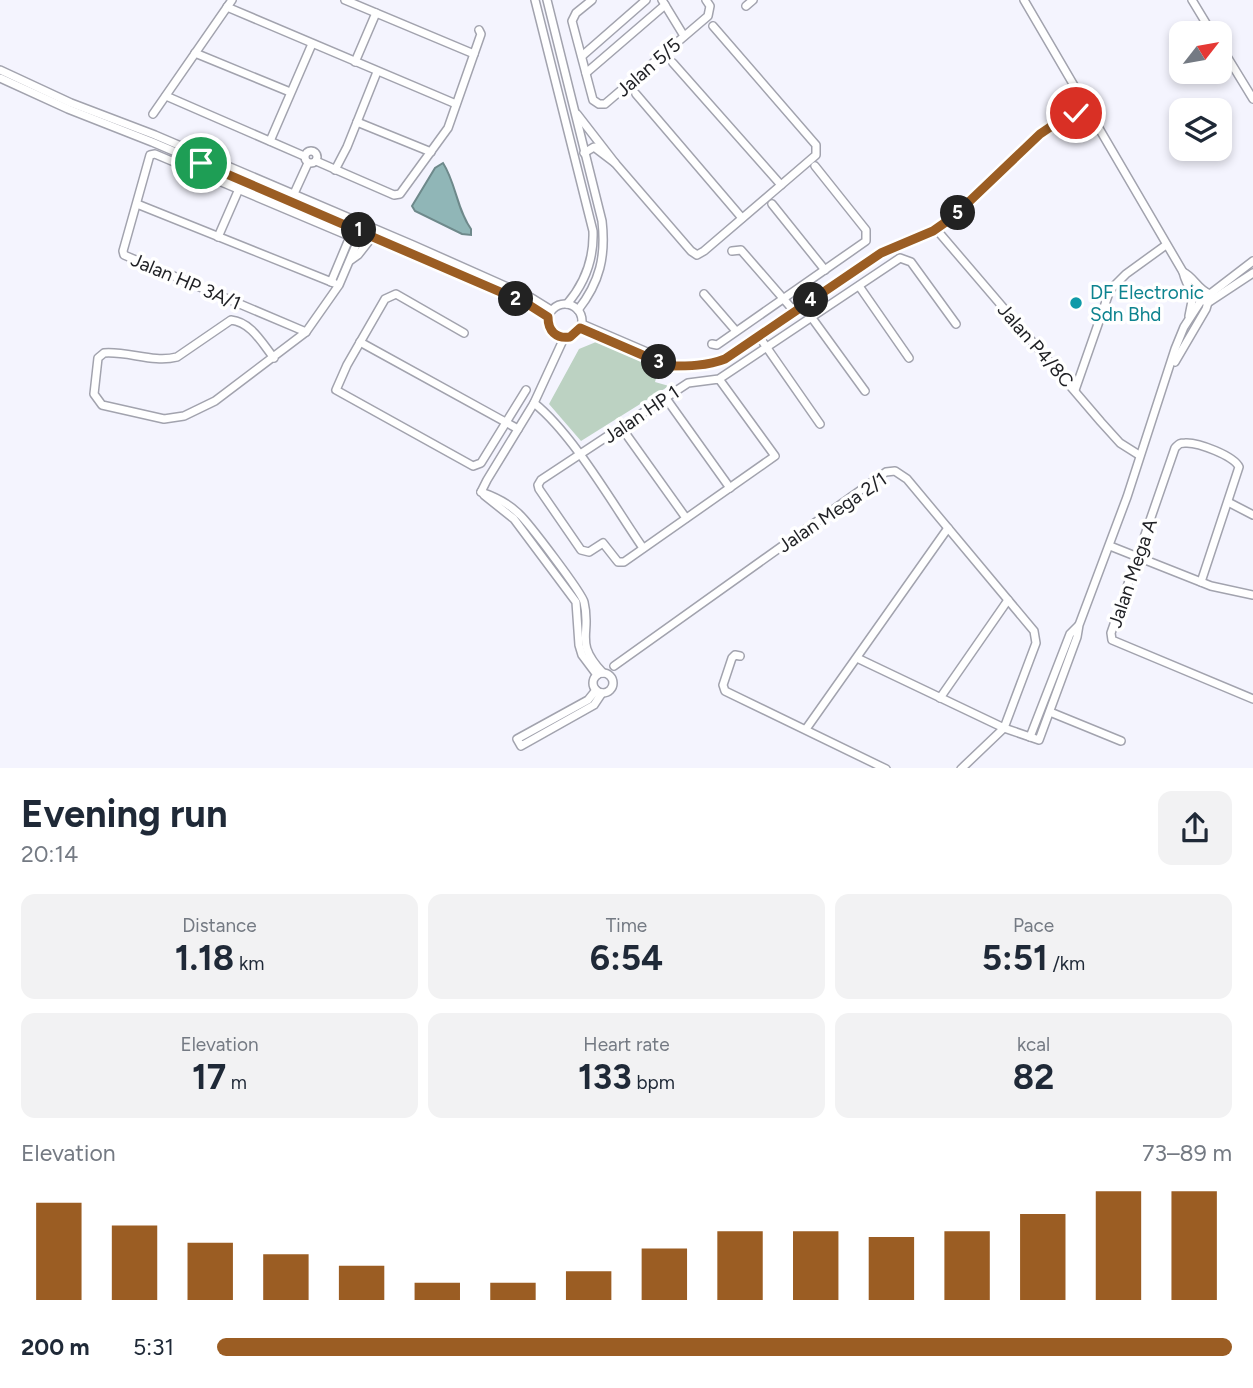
<!DOCTYPE html>
<meta charset="utf-8">
<style>
body{margin:0;font-family:Figtree,sans-serif;background:#f2f2f3;color:#1f2937;height:100vh;display:flex;flex-direction:column;font-size:26px;white-space:nowrap}
*{box-sizing:border-box;margin:0}
p{font-size:23px;color:#747a83}
.icon{flex:none;width:38px;height:38px;fill:none;stroke:currentColor;stroke-width:2;stroke-linecap:round;stroke-linejoin:round}
.map{position:relative;height:768px;overflow:hidden}
.side{display:flex;flex-direction:column;background:#fff;flex:1}
.side>*{flex:none}
.needle{width:46px;rotate:59deg}
.buttons{position:absolute;left:1169px;top:21px;display:grid;gap:14px}
.buttons a{display:grid;place-items:center;width:63px;height:63px;border-radius:14px;background:#fff;box-shadow:0 4px 10px #0003;font-size:35px}
.pin{position:absolute;display:grid;place-items:center;width:60px;height:60px;color:#fff;margin:-30px;border:4px solid #fff;border-radius:50%;box-shadow:0 2px 7px #0007}
.km{position:absolute;width:35px;height:35px;margin:-18px;border-radius:50%;background:#222;color:#fff;font-size:19px;line-height:35px;text-align:center}
.round{display:grid;place-items:center;flex:none;width:74px;height:74px;border-radius:14px;background:#f2f2f3}
.head{display:flex;align-items:center;justify-content:space-between;height:119px;padding:0 21px}
h1{font-size:38px;font-weight:700;line-height:52px}
.metrics{display:grid;grid-template-columns:repeat(3,1fr);gap:10px;height:119px;padding:7px 21px}
.metrics div{display:grid;align-content:center;border-radius:14px;background:#f2f2f3;text-align:center}
.metrics b{font-size:35px;font-weight:700}
.metrics small{font-size:19px;font-weight:400}
.metrics p{font-size:19px}
.chart{height:196px;padding:14px 21px}
.chart p{display:flex;justify-content:space-between}
.chart svg{width:100%;height:126px;margin-top:7px;stroke:#9b5d23;stroke-width:6}
ul{padding:0 21px;list-style:none;font-size:23px}
li{display:grid;grid-template-columns:112px 84px 1fr;align-items:center;height:52px}
li i{height:18px;border-radius:9px;background:#9b5d23}
.map>svg:first-child{display:block}
.green{fill:#bcd2c2}
.water{fill:#90b6b7;stroke:#6e898b;stroke-width:2}
.lines{fill:none;stroke-linecap:round;stroke-linejoin:round}
.minor-casing{stroke:#a2a3ae;stroke-width:10}
.minor{stroke:#fff;stroke-width:7}
.route-casing{stroke:#fff;stroke-width:14}
.route{stroke:#9b5d23;stroke-width:9}
.culture-dot{fill:#0f9aa8;stroke:#fff;stroke-width:2.5}
.labels{text-anchor:middle;stroke-width:7;stroke-linejoin:round;paint-order:stroke}
.street-label{font-size:19px;fill:#1f2024;stroke:#fff}
.culture-label{font-size:19px;fill:#0d838f;stroke:#fff;text-anchor:start}
</style>
<div class="map">
<svg width="1253" height="769" viewBox="0 0 1253 769">
<rect width="100%" height="100%" fill="#f4f4fe"/>
<polygon class="green" points="596,342 659,367 655,382 669,386 581,441 549,404 579,349"/>
<path class="water" d="M443,163C456,183 457,210 471,229V235L462,234L415,211L412,206L435,168Z"/>
<g class="lines">
<g class="minor-casing">
<g id="minor">
<polyline points="345,0 474,54"/>
<path d="M535,0L593,231C594,258 585,283 567,304"/>
<path d="M547,0L602,221C606,256 600,282 578,310"/>
<polyline points="592,0 576,13 572,21 593,100 599,104 605,104 708,16 710,6 706,0"/>
<polyline points="662,0 684,36"/>
<path d="M1024,0L1183,272C1186,285 1196,301 1209,302L1253,273"/>
<polyline points="1192,0 1212,33"/>
<polyline points="746,6 753,0"/>
<polyline points="227,7 456,104"/>
<polyline points="1220,45 1253,99"/>
<polyline points="195,53 290,92"/>
<polyline points="582,56 646,0"/>
<polyline points="355,62 376,13"/>
<polyline points="673,63 781,185"/>
<polyline points="0,70 71,103 155,135 413,245 530,297 551,310"/>
<polyline points="586,73 665,5"/>
<polyline points="0,78 68,109 152,142 410,252 526,303 548,317"/>
<polyline points="1075,90 1071,113 1093,120"/>
<polyline points="636,94 742,218"/>
<polyline points="166,96 304,156"/>
<polyline points="153,114 232,0"/>
<polyline points="577,114 615,163 594,147 584,153"/>
<polyline points="357,122 431,152"/>
<polyline points="270,141 312,44"/>
<circle cx="311" cy="157" r="6"/>
<polyline points="316,161 394,195 400,194 448,128 481,34 479,30"/>
<polyline points="615,163 691,251 697,255 704,251 816,155 816,145 713,26"/>
<polyline points="335,170 347,147 377,72"/>
<polyline points="292,198 308,163"/>
<polyline points="137,204 334,283"/>
<polyline points="772,204 825,270"/>
<polyline points="936,229 1101,422 1120,443 1139,455"/>
<polyline points="218,237 239,189"/>
<polyline points="732,251 741,250 794,311"/>
<polyline points="351,260 358,255 376,232"/>
<path d="M1183,272C1194,277 1198,290 1210,294L1253,261"/>
<polyline points="859,286 909,358"/>
<polyline points="704,294 736,331"/>
<circle cx="565" cy="321" r="17"/>
<polyline points="1189,316 1192,301 1192,290"/>
<polyline points="812,318 865,391"/>
<polyline points="582,324 675,364"/>
<polyline points="580,328 668,366 713,364 725,359 881,253 933,231 953,217 1040,134 1084,105"/>
<polyline points="306,332 124,255 123,251 150,155 155,154 349,236 349,239 331,282"/>
<polyline points="464,333 396,294 385,299 347,365 336,390 473,466 481,463 526,390"/>
<polyline points="758,335 820,424"/>
<polyline points="360,342 518,429"/>
<polyline points="712,344 717,345 866,241 866,230 815,166"/>
<path d="M274,358C262,343 251,322 231,320L177,357C153,363 128,351 104,353L98,358L94,394L102,405L164,419L184,416L215,401L306,332L339,285L365,224"/>
<polyline points="1175,362 1206,309 1209,299"/>
<polyline points="719,379 775,456 624,562 618,562 603,543 589,552 581,550 539,489 538,485 541,480 688,383 719,379 900,258 911,262 956,324"/>
<polyline points="1075,390 1110,290 1126,274 1166,245"/>
<polyline points="665,397 730,488"/>
<path d="M534,403C573,434 614,506 643,548"/>
<polyline points="621,427 686,518"/>
<path d="M481,492C496,497 508,503 519,514C528,522 582,593 584,602C592,635 573,641 603,673"/>
<polyline points="481,492 487,480 534,403 564,338"/>
<polyline points="484,495 514,519 576,602 579,645 582,655 597,675"/>
<polyline points="1228,502 1253,515"/>
<polyline points="1110,546 1211,586 1253,595"/>
<path d="M1201,582L1239,467C1234,456 1198,442 1185,443C1179,443 1179,444 1175,448L1111,633L1112,640L1253,699"/>
<polyline points="740,656 735,655 732,658 723,685 725,691 886,769"/>
<polyline points="857,658 1004,728 1039,740 1077,637 1079,625 1127,497 1175,349 1184,327 1206,293"/>
<polyline points="614,666 886,472 895,471 907,479 1034,631 1036,643 1004,728 961,769"/>
<circle cx="603" cy="683" r="10"/>
<polyline points="596,690 588,700 517,739 521,746 594,705 602,693"/>
<polyline points="940,698 1008,600"/>
<polyline points="1050,712 1121,741"/>
<polyline points="806,729 948,528"/>
<polyline points="1030,737 1070,634 1078,626"/>
</g>
</g>
<use href="#minor" class="minor"/>
</g>
<g class="lines">
<g class="route-casing">
<path id="route" d="M201,163L526,303L548,317C548,331 556,339 570,337L580,328L668,366C688,366 707,366 725,359L881,253L933,231L953,217L1040,134L1071,113H1076"/>
</g>
<use href="#route" class="route"/>
</g>
<circle class="culture-dot" cx="1076" cy="303" r="7"/>
<g class="labels">
<g class="street-label">
<text transform="translate(648 67) rotate(-41)" y="7">Jalan 5/5</text>
<text transform="translate(186 281) rotate(23)" y="7">Jalan HP 3A/1</text>
<text transform="translate(1036 345) rotate(49)" y="7">Jalan P4/8C</text>
<text transform="translate(641 414) rotate(-34)" y="7">Jalan HP 1</text>
<text transform="translate(832 512) rotate(-34)" y="7">Jalan Mega 2/1</text>
<text transform="translate(1132 573) rotate(-71)" y="7">Jalan Mega A</text>
</g>
<g class="culture-label">
<text x="1090" y="299">DF Electronic<tspan x="1090" dy="22">Sdn Bhd</tspan></text>
</g>
</g>
</svg>
<div class="buttons">
<a><svg class="needle" viewBox="-14 -14 28 28"><path d="M0-13l5 13h-10z" fill="#e53935"/><path d="M0 13l5-13h-10z" fill="#747a83"/></svg></a>
<a><svg class="icon" aria-label="layers" viewBox="0 0 24 24"><path d="M12 4l9 5-9 5-9-5zM3 14l9 5 9-5"/></svg></a>
</div>
<div class="pin" style="left:201px;top:163px;background:#1e9e55"><svg class="icon" aria-label="arrive" viewBox="0 0 24 24"><path d="M6 21V4h12l-3 4 3 4H6"/></svg></div>
<div class="pin" style="left:1076px;top:113px;background:#d93025"><svg class="icon" aria-label="check" viewBox="0 0 24 24"><path d="M5 12l5 5 9-10"/></svg></div>
<b class="km" style="left:359px;top:230px">1</b>
<b class="km" style="left:516px;top:299px">2</b>
<b class="km" style="left:659px;top:362px">3</b>
<b class="km" style="left:811px;top:300px">4</b>
<b class="km" style="left:958px;top:213px">5</b>
</div>
<section class="side">
<div class="head"><div><h1>Evening run</h1><p>20:14</p></div><a class="round"><svg class="icon" aria-label="share" viewBox="0 0 24 24"><path d="M12 15V3M7 8l5-5 5 5M5 13v7h14v-7"/></svg></a></div>
<div class="metrics">
<div><p>Distance</p><b>1.18<small> km</small></b></div>
<div><p>Time</p><b>6:54</b></div>
<div><p>Pace</p><b>5:51<small> /km</small></b></div>
</div>
<div class="metrics">
<div><p>Elevation</p><b>17<small> m</small></b></div>
<div><p>Heart rate</p><b>133<small> bpm</small></b></div>
<div><p>kcal</p><b>82</b></div>
</div>
<div class="chart"><p><span>Elevation</span>73–89 m</p>
<svg viewBox="0 0 160 44" preserveAspectRatio="none"><path d="M5 44V10M15 44V18M25 44V24M35 44V28M45 44V32M55 44V38M65 44V38M75 44V34M85 44V26M95 44V20M105 44V20M115 44V22M125 44V20M135 44V14M145 44V6M155 44V6"/></svg>
</div>
<ul>
<li><b>200 m</b>5:31<i style="width:100%"></i></li>
</ul>
</section>
